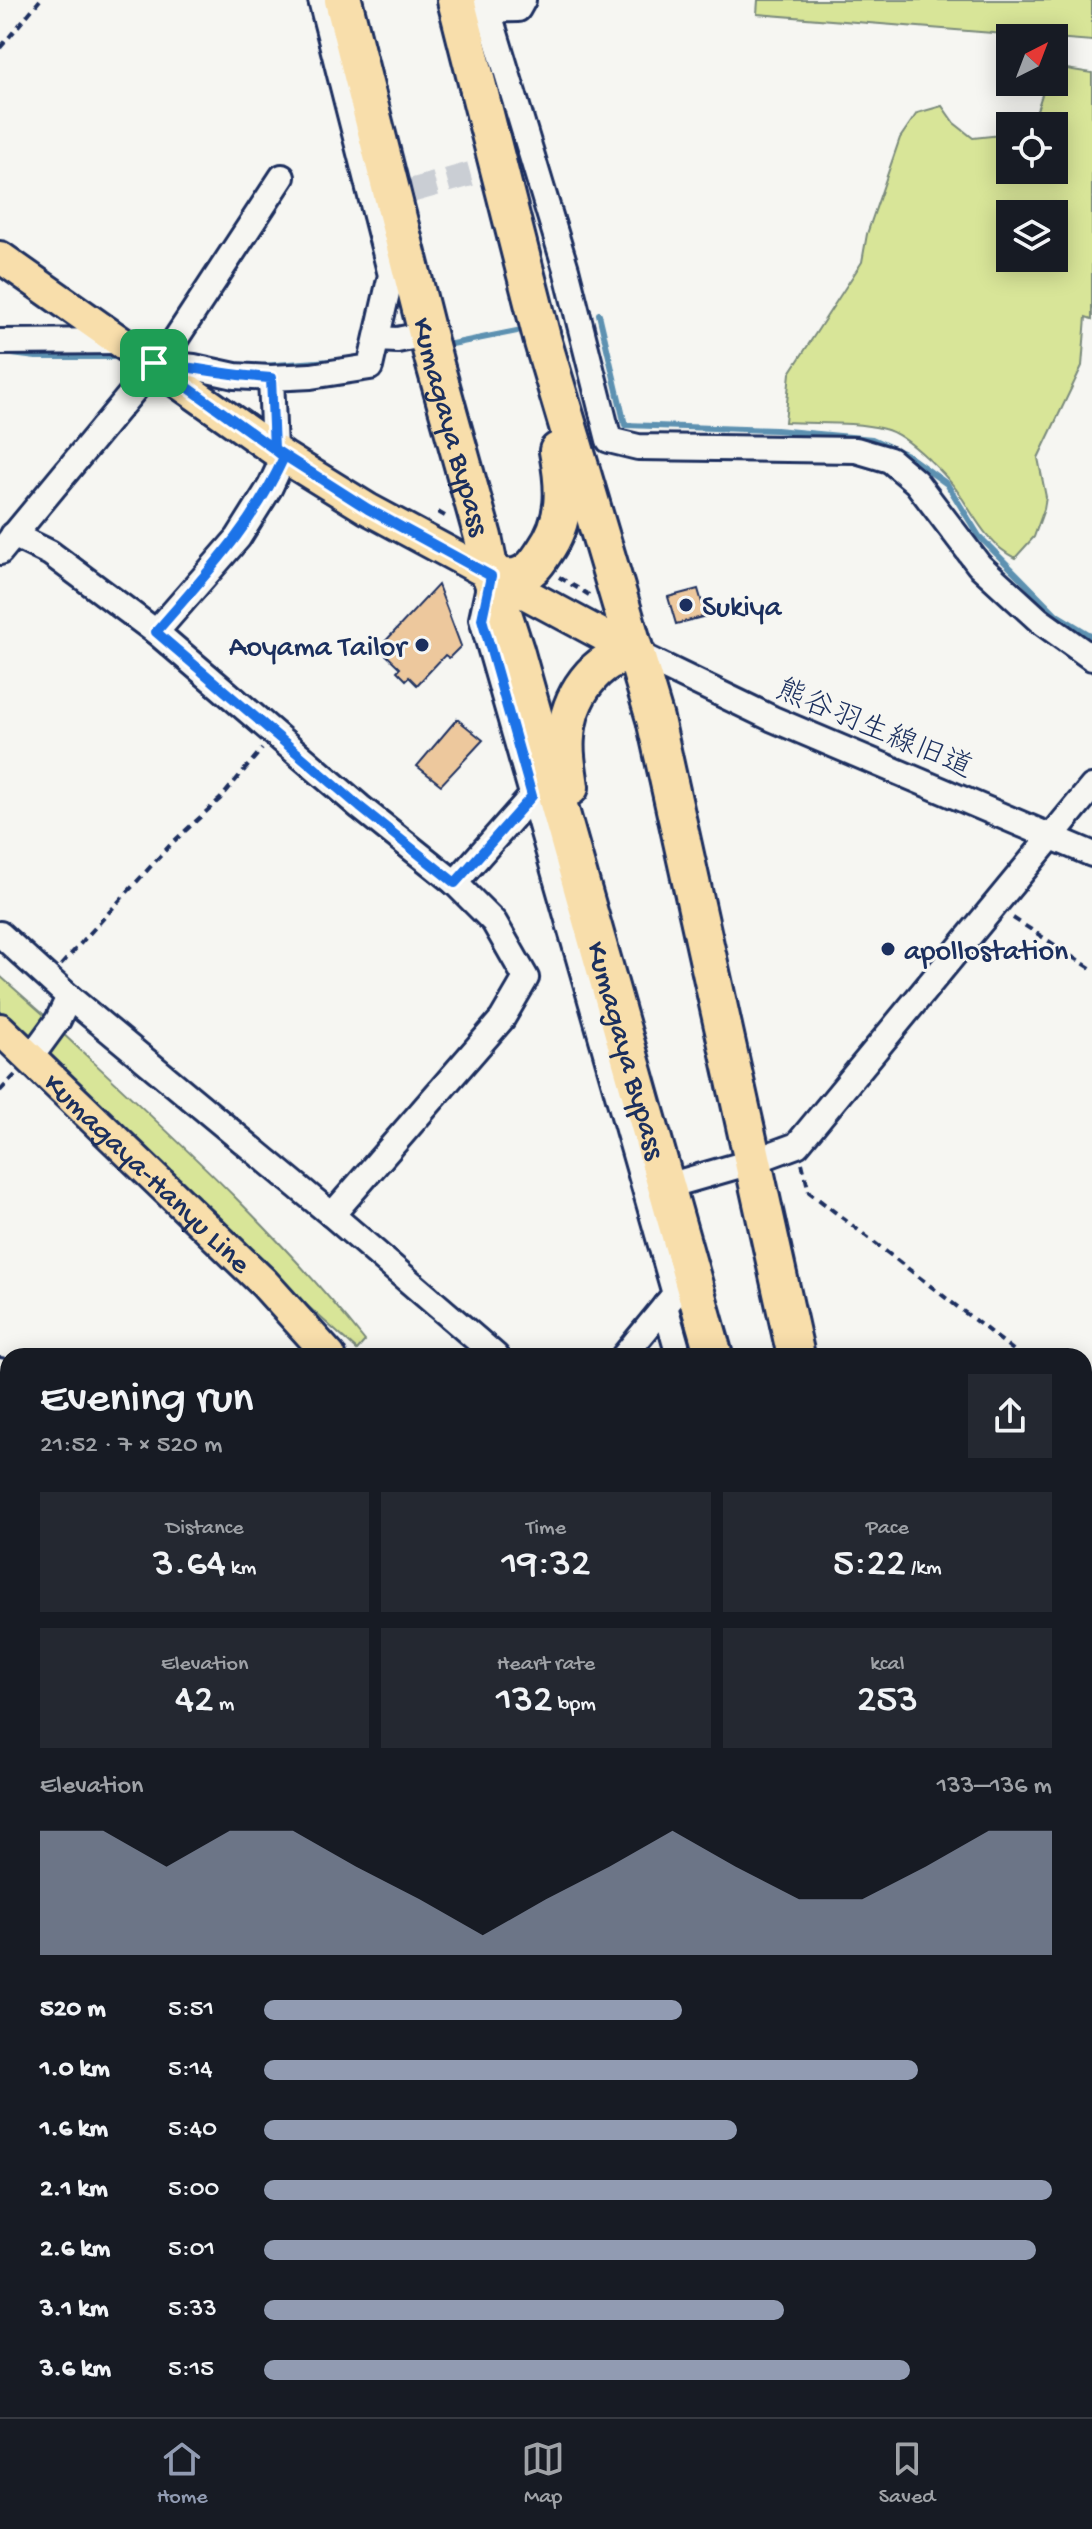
<!DOCTYPE html>
<meta charset="utf-8">
<style>
body{margin:0;font-family:"Gochi Hand","Klee One",sans-serif;background:#242831;color:#f1f3f6;height:100vh;display:flex;flex-direction:column;font-size:30px;white-space:nowrap}
*{box-sizing:border-box;margin:0}
p{font-size:26px;color:#9ea1a6}
.icon{flex:none;width:44px;height:44px;fill:none;stroke:currentColor;stroke-width:2;stroke-linecap:round;stroke-linejoin:round}
.map{position:relative;flex:1;overflow:hidden}
.panel{position:absolute;left:0px;top:1348px;width:1092px;height:1070px;display:flex;flex-direction:column;background:#171b24;border-radius:24px 24px 0 0;box-shadow:0 4px 20px #0003}
.panel>*{flex:none}
.needle{width:52px;rotate:42deg}
.buttons{position:absolute;left:996px;top:24px;display:grid;gap:16px}
.buttons a{display:grid;place-items:center;width:72px;height:72px;border-radius:0px;background:#171b24;box-shadow:0 4px 20px #0003;font-size:40px}
.pin{position:absolute;display:grid;place-items:center;width:68px;height:68px;color:#fff;margin:-34px;border-radius:16px;box-shadow:0 4px 12px #0006}
.round{display:grid;place-items:center;flex:none;width:84px;height:84px;border-radius:0px;background:#242831}
.head{display:flex;align-items:center;justify-content:space-between;height:136px;padding:0 40px}
h1{font-size:44px;font-weight:600;line-height:60px}
.stats{display:grid;grid-template-columns:repeat(3,1fr);gap:12px;height:136px;padding:8px 40px}
.stats div{display:grid;align-content:center;border-radius:0px;background:#242831;text-align:center}
.stats b{font-size:40px;font-weight:600}
.stats small{font-size:22px;font-weight:400}
.stats p{font-size:22px}
.chart{height:224px;padding:16px 40px}
.chart p{display:flex;justify-content:space-between}
.chart svg{width:100%;height:144px;margin-top:8px;fill:#919bb2;opacity:.7}
ul{padding:0 40px;list-style:none;font-size:26px}
li{display:grid;grid-template-columns:128px 96px 1fr;align-items:center;height:60px}
li i{height:20px;border-radius:10px;background:#919bb2}
.menu{display:flex;justify-content:space-around;align-items:center;height:112px;border-top:2px solid #363941;background:#171b24;font-size:22px;color:#9ea1a6}
.menu a{display:grid;justify-items:center;gap:4px}
.menu .active{color:#919bb2}
.map>svg:first-child{display:block}
.green{fill:#d8e598;stroke:#7a8a7b;stroke-width:2;fill-rule:evenodd}
.lines{fill:none;stroke-linecap:round;stroke-linejoin:round}
.stream{stroke:#5d91b1;stroke-width:6}
.building{fill:#edc89d;stroke:#1b2f5e;stroke-width:2}
.minor-tunnel{stroke:#caced4;stroke-width:24;stroke-dasharray:24 12;stroke-linecap:butt}
.minor-casing{stroke:#1b2f5e;stroke-width:30}
.major-casing{stroke:#1b2f5e;stroke-width:36}
.highway-casing{stroke:#1b2f5e;stroke-width:42}
.path{stroke:#1b2f5e;stroke-width:4;stroke-dasharray:8 6;stroke-linecap:butt}
.minor{stroke:#f6f6f2;stroke-width:24}
.major{stroke:#f8deab;stroke-width:30}
.highway{stroke:#f8deab;stroke-width:36}
.route-casing{stroke:#fff;stroke-width:16}
.route{stroke:#1a73e8;stroke-width:10}
.poi-dot{fill:#1b2f5e;stroke:#f6f6f2;stroke-width:3}
.labels{text-anchor:middle;stroke-width:6;stroke-linejoin:round;paint-order:stroke}
.street-label{font-size:30px;fill:#1b2f5e;stroke:#f6f6f2}
.poi-label{font-size:30px;fill:#1b2f5e;stroke:#f6f6f2;text-anchor:start}
</style>
<div class="map">
<svg width="1092" height="2417" viewBox="0 0 1092 2417">
<rect width="100%" height="100%" fill="#f6f6f2"/>
<filter id="ink" filterUnits="userSpaceOnUse"><feTurbulence type="fractalNoise" baseFrequency=".0125" numOctaves="2"/><feDisplacementMap in="SourceGraphic" scale="16" xChannelSelector="R" yChannelSelector="G"/><feConvolveMatrix kernelMatrix="1 2 1 2 8 2 1 2 1" color-interpolation-filters="sRGB"/></filter>
<g filter="url(#ink)">
<g class="green">
<polygon points="758,0 1092,0 1092,41 757,14"/>
<path d="M1054,67L1092,73V319L1086,317L1082,366L1038,458L1046,497L1044,509L1034,537L1015,558C990,546 977,521 962,498C950,478 907,434 884,429C853,421 817,424 785,422L790,373L862,262L867,234L900,138L917,113L942,106L954,123L973,138L1010,134V170H1054V126H1032L1046,82H1054ZM1054,214V258H1010V214Z"/>
<polygon points="0,976 51,1021 30,1042 0,1011"/>
<path d="M60,1031C166,1130 275,1228 365,1341L357,1350L273,1275L44,1054Z"/>
</g>
<g class="lines">
<g class="stream">
<polyline points="599,314 625,425 776,430 872,439 907,455 947,484 979,536 1057,615 1092,636"/>
<polyline points="447,345 517,331"/>
<polyline points="4,353 36,357 124,357"/>
<polyline points="262,366 331,361"/>
</g>
</g>
<g class="building">
<polygon points="438,585 461,646 449,658 445,655 417,685 409,677 406,680 397,671 400,668 379,648"/>
<polygon points="698,589 706,616 676,624 668,597"/>
<polygon points="457,719 483,740 441,785 417,766"/>
</g>
<g class="lines">
<polyline class="minor-tunnel" points="378,200 532,157"/>
<g class="minor-casing">
<g id="minor">
<polyline points="485,0 566,269 609,440 638,447 856,450 890,460 916,482 979,565 1039,620 1092,658"/>
<polyline points="475,10 518,9 523,0"/>
<polyline points="377,339 397,340 427,334"/>
<polyline points="0,342 123,341"/>
<polyline points="154,363 194,367 235,376 271,378 311,376 370,367 391,275 321,0"/>
<polyline points="271,378 274,449"/>
<polyline points="13,535 50,553 156,632 238,538 270,487 284,457"/>
<polyline points="0,552 173,343 282,177"/>
<polyline points="490,581 482,619 675,1294 624,1356"/>
<polyline points="156,632 360,807 455,883 494,922 526,978 502,1019 332,1215"/>
<polyline points="636,653 773,719 1092,854"/>
<polyline points="455,883 532,796"/>
<polyline points="0,934 69,997 332,1215 496,1356"/>
<polyline points="31,1057 58,1020 69,997"/>
<polyline points="664,1187 751,1162 797,1145 1092,787"/>
<polyline points="665,1306 679,1356"/>
<polyline points="0,1371 8,1378"/>
<polyline points="1084,1961 1092,1974"/>
<polyline points="1084,2190 1092,2194"/>
<polyline points="735,2410 743,2417"/>
<polyline points="864,2410 864,2417"/>
<polyline points="115,2417 118,2410"/>
</g>
</g>
<g class="major-casing">
<g id="major">
<polyline points="0,257 284,457 368,509 636,653"/>
<path id="s1" d="M0,1029L264,1283L330,1356"/>
</g>
</g>
<g class="highway-casing">
<g id="highway">
<path id="s2" d="M343,0L434,361L483,537L491,576L515,650L714,1356"/>
<polyline points="456,0 543,342 655,719 796,1356"/>
<path d="M491,576C499,576 509,578 516,577C530,573 537,563 544,552C567,520 565,488 558,451"/>
<path d="M570,787C568,770 564,754 566,737C568,698 595,655 636,653"/>
<polyline points="1084,2013 1092,2024"/>
<polyline points="1084,2072 1092,2080"/>
<polyline points="1084,2124 1092,2131"/>
<polyline points="886,2410 886,2417"/>
<polyline points="975,2410 975,2417"/>
</g>
</g>
<g class="path">
<polyline points="0,48 40,0"/>
<polyline points="438,512 450,519"/>
<polyline points="559,577 589,595"/>
<polyline points="1013,918 1092,969"/>
<polyline points="61,965 172,843 220,799 262,749"/>
<polyline points="0,1091 15,1075"/>
<polyline points="802,1163 809,1192 1021,1356"/>
<polyline points="1084,1437 1092,1442"/>
<polyline points="1084,1794 1092,1785"/>
<polyline points="0,2114 8,2119"/>
</g>
<use href="#minor" class="minor"/>
<use href="#major" class="major"/>
<use href="#highway" class="highway"/>
</g>
</g>
<g class="lines" filter="url(#ink)">
<g class="route-casing">
<path id="route" d="M154,363L274,449L284,457C252,527 206,574 156,632L360,807L455,883L532,796L482,619L491,576L368,509L274,449L271,378C232,376 193,367 154,363"/>
</g>
<use href="#route" class="route"/>
</g>
<g class="poi-dot">
<circle cx="686" cy="605" r="8"/>
<circle cx="422" cy="645" r="8"/>
<circle cx="888" cy="949" r="8"/>
</g>
<g class="labels">
<g class="street-label">
<text dy="10" stroke="none"><textPath href="#s2" startOffset="440">Kumagaya Bypass</textPath></text>
<text transform="translate(875 727) rotate(23)" y="10">熊谷羽生線旧道</text>
<text dy="10" stroke="none"><textPath href="#s2" startOffset="1088">Kumagaya Bypass</textPath></text>
<text dy="10" stroke="none"><textPath href="#s1" startOffset="206">Kumagaya-Hanyu Line</textPath></text>
</g>
<g class="poi-label">
<text x="702" y="615">Sukiya</text>
<text x="406" y="655" text-anchor="end">Aoyama Tailor</text>
<text x="904" y="959">apollostation</text>
</g>
</g>
</svg>
<div class="buttons">
<a><svg class="needle" viewBox="-14 -14 28 28"><path d="M0-13l5 13h-10z" fill="#e53935"/><path d="M0 13l5-13h-10z" fill="#9ea1a6"/></svg></a>
<a><svg class="icon" aria-label="locate" viewBox="0 0 24 24"><circle cx="12" cy="12" r="6"/><path d="M12 2v4M12 18v4M2 12h4M18 12h4"/></svg></a>
<a><svg class="icon" aria-label="layers" viewBox="0 0 24 24"><path d="M12 4l9 5-9 5-9-5zM3 14l9 5 9-5"/></svg></a>
</div>
<div class="pin" style="left:154px;top:363px;background:#1e9e55"><svg class="icon" aria-label="arrive" viewBox="0 0 24 24"><path d="M6 21V4h12l-3 4 3 4H6"/></svg></div>
<section class="panel">
<div class="head"><div><h1>Evening run</h1><p>21:52 · 7 × 520 m</p></div><a class="round"><svg class="icon" aria-label="share" viewBox="0 0 24 24"><path d="M12 15V3M7 8l5-5 5 5M5 13v7h14v-7"/></svg></a></div>
<div class="stats">
<div><p>Distance</p><b>3.64<small> km</small></b></div>
<div><p>Time</p><b>19:32</b></div>
<div><p>Pace</p><b>5:22<small> /km</small></b></div>
</div>
<div class="stats">
<div><p>Elevation</p><b>42<small> m</small></b></div>
<div><p>Heart rate</p><b>132<small> bpm</small></b></div>
<div><p>kcal</p><b>253</b></div>
</div>
<div class="chart"><p><span>Elevation</span>133–136 m</p>
<svg viewBox="0 0 160 44" preserveAspectRatio="none"><path d="M0 44V6L10 6L20 17L30 6L40 6L50 17L60 27L70 38L80 27L90 17L100 6L110 17L120 27L130 27L140 17L150 6L160 6V44z"/></svg>
</div>
<ul>
<li><b>520 m</b>5:51<i style="width:53%"></i></li>
<li><b>1.0 km</b>5:14<i style="width:83%"></i></li>
<li><b>1.6 km</b>5:40<i style="width:60%"></i></li>
<li><b>2.1 km</b>5:00<i style="width:100%"></i></li>
<li><b>2.6 km</b>5:01<i style="width:98%"></i></li>
<li><b>3.1 km</b>5:33<i style="width:66%"></i></li>
<li><b>3.6 km</b>5:15<i style="width:82%"></i></li>
</ul>
</section>
</div>
<nav class="menu">
<a class="active"><svg class="icon" aria-label="home" viewBox="0 0 24 24"><path d="M3 11l9-7 9 7M6 9v11h12V9"/></svg>Home</a>
<a><svg class="icon" aria-label="map" viewBox="0 0 24 24"><path d="M3 6l6-2 6 2 6-2v14l-6 2-6-2-6 2zM9 4v14M15 6v14"/></svg>Map</a>
<a><svg class="icon" aria-label="saved" viewBox="0 0 24 24"><path d="M7 4h10v16l-5-4-5 4z"/></svg>Saved</a>
</nav>
